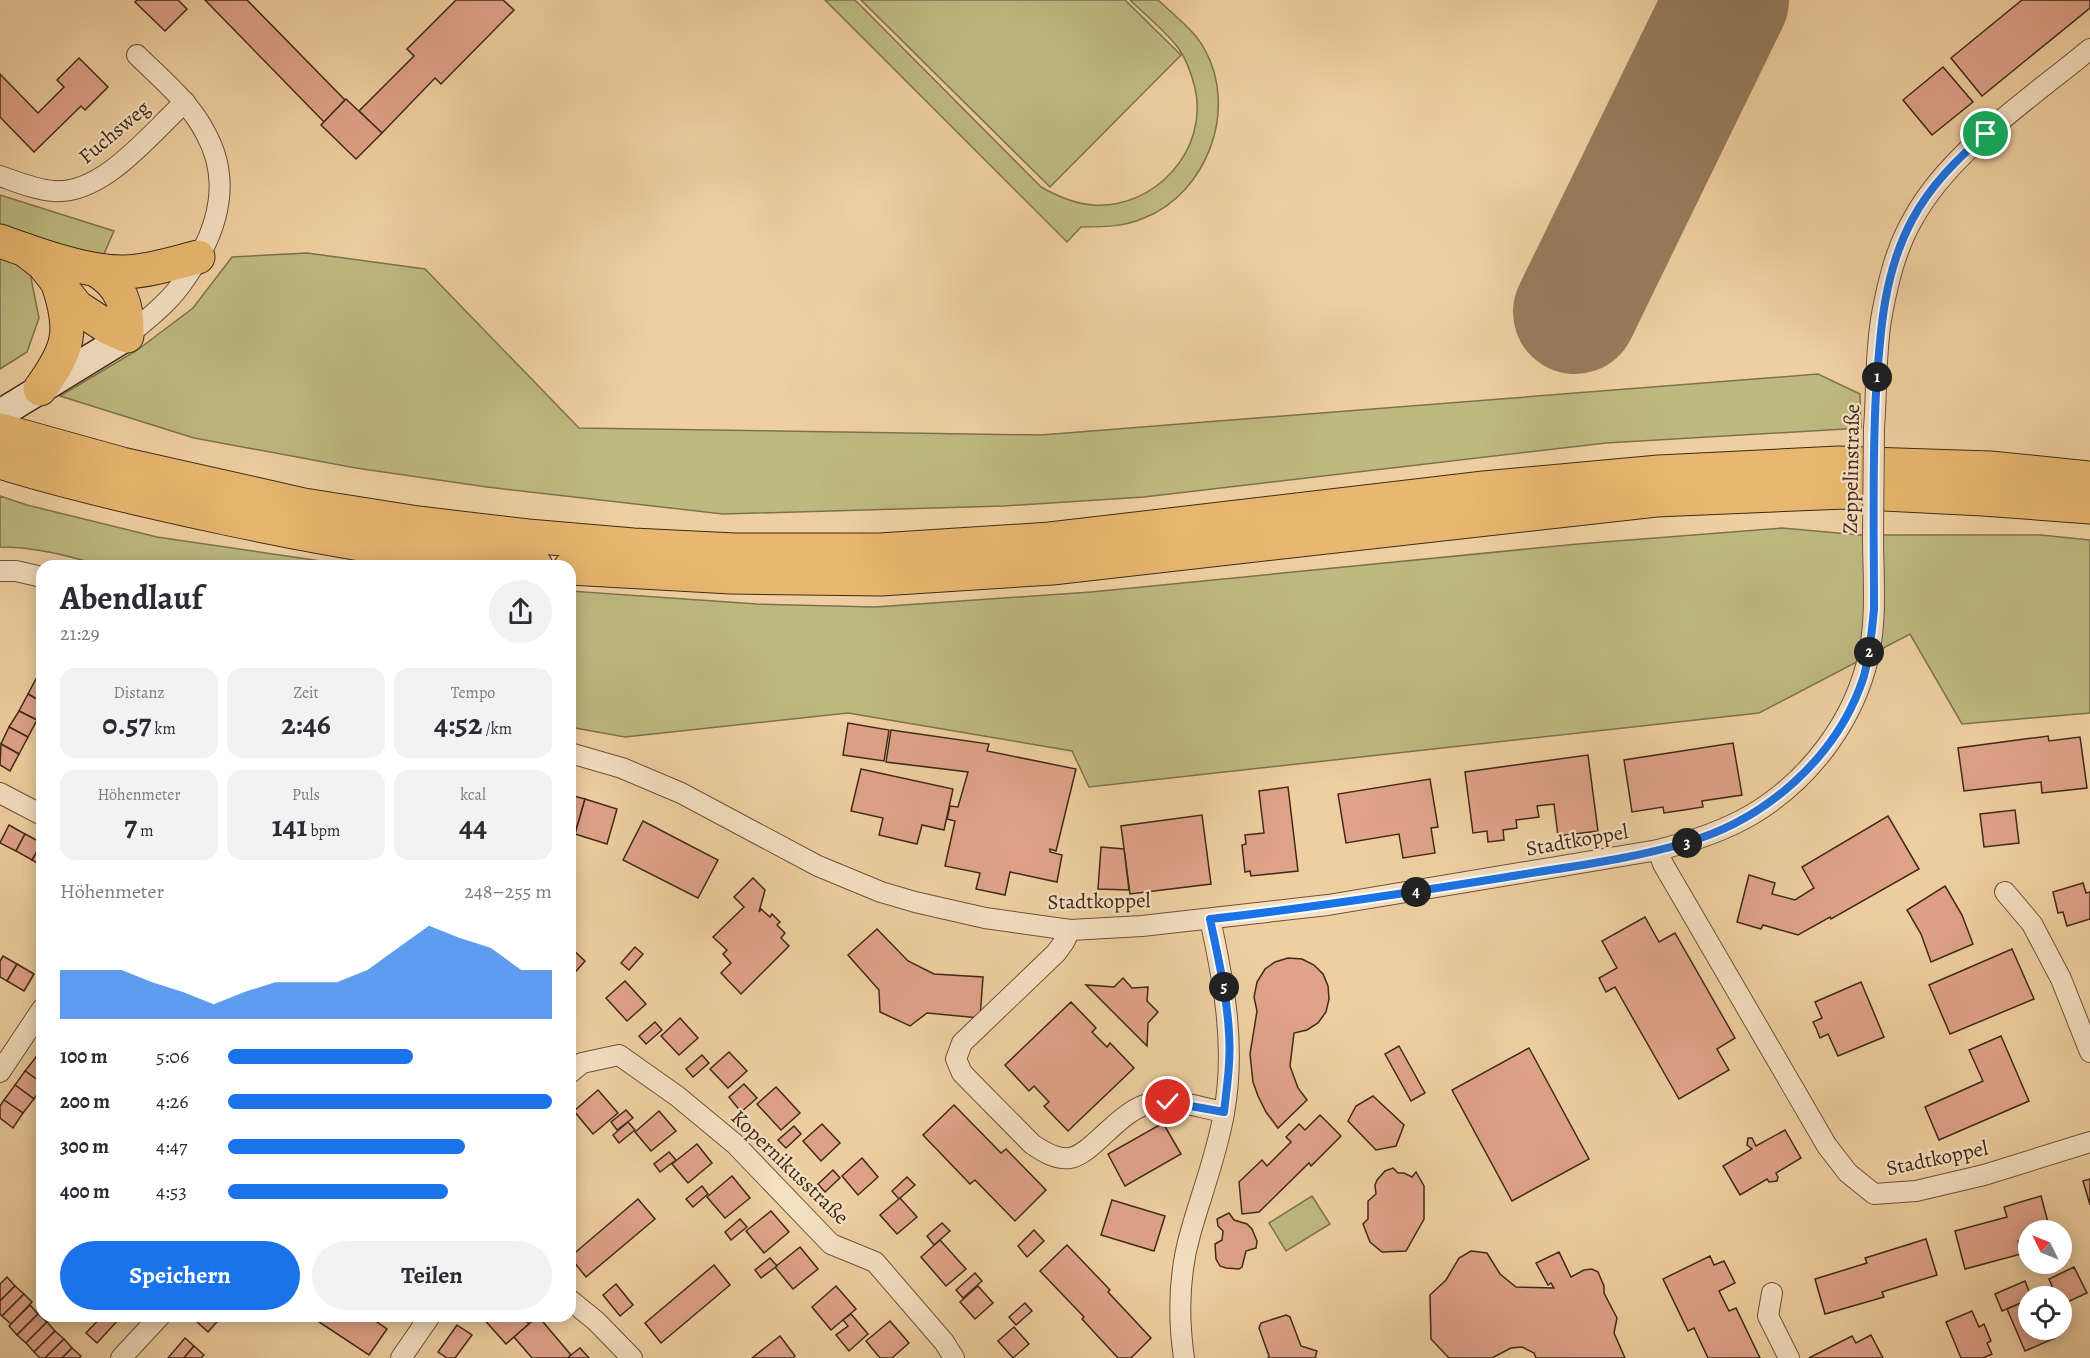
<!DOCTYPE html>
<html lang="de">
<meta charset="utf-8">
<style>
body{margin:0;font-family:Alegreya,serif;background:#f2f2f3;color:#2b2b33;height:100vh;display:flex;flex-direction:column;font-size:22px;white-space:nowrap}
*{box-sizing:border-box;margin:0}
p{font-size:20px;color:#7c7c81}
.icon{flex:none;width:33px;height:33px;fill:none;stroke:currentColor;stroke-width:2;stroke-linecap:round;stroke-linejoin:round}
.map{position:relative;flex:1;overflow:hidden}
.details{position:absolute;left:36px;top:560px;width:540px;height:762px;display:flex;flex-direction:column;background:#fff;border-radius:18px;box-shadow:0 3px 15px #0003}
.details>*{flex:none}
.needle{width:39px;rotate:313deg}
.tools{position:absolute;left:2018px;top:1220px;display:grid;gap:12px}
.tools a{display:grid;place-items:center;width:54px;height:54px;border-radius:50%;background:#fff;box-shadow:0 3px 15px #0003;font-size:30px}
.pin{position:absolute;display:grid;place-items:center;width:51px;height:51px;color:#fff;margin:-26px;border:3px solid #fff;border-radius:50%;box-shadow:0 2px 6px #0007}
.km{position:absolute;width:30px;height:30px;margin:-15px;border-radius:50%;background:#222;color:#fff;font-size:16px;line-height:30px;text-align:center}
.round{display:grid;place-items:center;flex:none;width:63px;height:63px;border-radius:32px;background:#f2f2f3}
.headline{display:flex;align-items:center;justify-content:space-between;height:102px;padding:0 24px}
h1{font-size:33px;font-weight:600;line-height:45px}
.metrics{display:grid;grid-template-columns:repeat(3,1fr);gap:9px;height:102px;padding:6px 24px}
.metrics div{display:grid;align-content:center;border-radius:15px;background:#f2f2f3;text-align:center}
.metrics b{font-size:30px;font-weight:600}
.metrics small{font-size:16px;font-weight:400}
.metrics p{font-size:16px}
.chart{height:168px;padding:12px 24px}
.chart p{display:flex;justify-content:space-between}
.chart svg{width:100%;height:108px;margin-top:6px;fill:#1a73e8;opacity:.7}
.action{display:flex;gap:12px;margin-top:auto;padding:12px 24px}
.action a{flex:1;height:69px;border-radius:36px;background:#1a73e8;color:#fff;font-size:24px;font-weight:600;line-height:69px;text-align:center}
.action a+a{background:#f2f2f3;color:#2b2b33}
ul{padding:0 24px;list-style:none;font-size:20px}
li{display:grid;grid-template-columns:96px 72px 1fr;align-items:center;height:45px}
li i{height:15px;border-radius:8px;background:#1a73e8}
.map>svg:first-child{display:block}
.green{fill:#beb981;stroke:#7e724d;stroke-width:1.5}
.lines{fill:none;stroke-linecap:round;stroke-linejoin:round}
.runway{stroke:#977c5d;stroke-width:124}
.building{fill:#e0a38a;stroke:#3f2a19;stroke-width:1.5}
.street-casing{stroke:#6b533b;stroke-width:22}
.secondary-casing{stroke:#3f2a19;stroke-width:31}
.highway-casing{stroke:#3f2a19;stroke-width:35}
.street{stroke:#f5e0c2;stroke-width:20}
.secondary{stroke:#f5e0c2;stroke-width:28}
.highway{stroke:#e8b870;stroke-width:33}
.street-bridge-casing{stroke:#6b533b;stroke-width:22;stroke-linecap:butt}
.street-bridge{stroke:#f5e0c2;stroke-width:20}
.route-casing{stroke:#fff;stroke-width:12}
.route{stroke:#1a73e8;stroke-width:8}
.labels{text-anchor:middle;stroke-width:4.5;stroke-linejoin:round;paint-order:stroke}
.street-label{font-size:21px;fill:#3f2a19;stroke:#f5e0c2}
</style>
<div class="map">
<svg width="2090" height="1358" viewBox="0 0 2090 1358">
<rect width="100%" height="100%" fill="#efcfa1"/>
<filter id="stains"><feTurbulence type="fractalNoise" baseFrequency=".00333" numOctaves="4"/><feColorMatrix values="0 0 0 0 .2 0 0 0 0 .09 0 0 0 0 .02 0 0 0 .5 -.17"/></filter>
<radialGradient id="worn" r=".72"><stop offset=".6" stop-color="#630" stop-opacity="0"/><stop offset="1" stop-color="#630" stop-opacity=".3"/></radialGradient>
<g class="green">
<path d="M825,0H855L1041,187C1057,196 1074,204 1093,205C1155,209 1209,150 1195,88C1192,76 1186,59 1179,49C1166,31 1146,16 1130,0H1158C1174,15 1195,31 1205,50C1238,110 1207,193 1144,218C1123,227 1103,227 1081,227L1067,242Z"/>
<polygon points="861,0 1125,0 1181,55 1050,187"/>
<polygon points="0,195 114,231 100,263 0,227"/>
<polygon points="0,252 28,263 39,318 27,352 0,369"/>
<polygon points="307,253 425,269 579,428 1041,435 1818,374 1860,394 1861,428 1606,443 1144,497 1004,506 723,514 487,487 356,468 194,438 60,396 136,351 193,308 232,257"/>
<path d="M0,496L27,505L157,537L348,565H99C66,555 34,547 0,547Z"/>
<polygon points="1782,528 1860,535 2041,535 2090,540 2090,713 1962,724 1910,634 1759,713 1089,787 1072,751 848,713 625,737 570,727 570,591 757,604 875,607 1091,592 1578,544"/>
<polygon points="1312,1196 1330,1224 1286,1251 1269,1223"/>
</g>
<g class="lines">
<polyline class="runway" points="1575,312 1727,0"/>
</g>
<g class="building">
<polygon points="137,0 178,0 187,9 165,31 135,2"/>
<polygon points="205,0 247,0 345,100 324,122"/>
<polygon points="456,0 503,0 514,10 441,84 435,78 382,133 359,111 414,56 407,49"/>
<polygon points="2022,0 2090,0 2090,8 1982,96 1951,58"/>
<polygon points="79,58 108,87 85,110 81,106 34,152 0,117 0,74 38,113 64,87 57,80"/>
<polygon points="1943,67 1973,102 1932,135 1903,100"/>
<polygon points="346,99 382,133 356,159 321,125"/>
<polygon points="37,677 42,680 42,702 28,694"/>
<polygon points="28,694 42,702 42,711 37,720 19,711"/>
<polygon points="19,711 37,720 28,737 9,727"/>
<polygon points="848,723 889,730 884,761 843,755"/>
<polygon points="9,727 28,737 19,754 1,744"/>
<polygon points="891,730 989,744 987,751 1076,769 1056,851 1050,849 1050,852 1062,855 1057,882 1010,872 1005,895 976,889 980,873 945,866 955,821 947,819 950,806 958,807 968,772 886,762"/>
<polygon points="2048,736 2049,741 2080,737 2087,788 2042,793 2041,782 1964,791 1958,748"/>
<polygon points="1733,743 1742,795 1702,801 1703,807 1684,810 1664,813 1663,807 1632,812 1624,760"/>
<polygon points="1,744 19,754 10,771 0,765"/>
<polygon points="1588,755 1598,831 1558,836 1554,804 1537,806 1539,817 1516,820 1517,828 1503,830 1504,840 1488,842 1487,831 1473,833 1465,772"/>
<polygon points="861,769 953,789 944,830 922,825 917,844 879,835 883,818 851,811"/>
<polygon points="1430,779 1438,827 1431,828 1435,853 1403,858 1399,834 1346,843 1338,794"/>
<polygon points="1288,787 1298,871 1251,876 1250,871 1245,872 1242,845 1246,844 1245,835 1264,833 1259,791"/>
<polygon points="570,795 585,799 575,834 570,832"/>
<polygon points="585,799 617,809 607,844 575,834"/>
<polygon points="2015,810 2019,843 1984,847 1980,814"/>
<polygon points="1202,815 1211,884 1130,894 1121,826"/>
<polygon points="1888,816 1919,869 1831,919 1830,917 1798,935 1763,925 1761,929 1737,922 1749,875 1775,883 1772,894 1795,900 1814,888 1802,867"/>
<polygon points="643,821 718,860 698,898 623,860"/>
<polygon points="9,825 25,834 16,851 0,843"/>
<polygon points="25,834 42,843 32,860 16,851"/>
<polygon points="42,843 42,866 32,860"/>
<polygon points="1101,847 1124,849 1129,890 1098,889"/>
<polygon points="753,878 765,890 759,912 761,909 770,917 772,914 780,922 777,925 785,933 781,938 789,946 741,994 721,973 731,963 723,954 727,950 713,937 744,907 734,897"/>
<polygon points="2083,883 2086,893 2090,892 2090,919 2067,926 2063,912 2058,913 2053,892"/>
<polygon points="1945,886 1962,915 1973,944 1931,962 1921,934 1907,910"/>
<polygon points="1645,917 1659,942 1675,933 1735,1038 1717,1049 1729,1070 1679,1099 1615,987 1606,992 1599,978 1617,968 1602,941"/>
<polygon points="877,929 908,961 934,974 983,977 980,1018 927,1013 910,1026 880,1012 879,990 848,955"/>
<polygon points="570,947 585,961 570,978"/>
<polygon points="635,947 643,954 629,970 621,963"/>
<polygon points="2012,949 2034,999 1950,1034 1929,985"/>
<polygon points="3,956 17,964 7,981 0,977 0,961"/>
<polygon points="1288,958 1302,959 1314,965 1323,974 1328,986 1329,999 1326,1012 1318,1023 1307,1030 1294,1033 1290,1066 1298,1088 1307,1100 1278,1128 1266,1112 1258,1096 1253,1082 1250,1054 1257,1011 1254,997 1257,982 1265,969 1275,962"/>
<polygon points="17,964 34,974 24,991 7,981"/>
<polygon points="1123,978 1132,988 1148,987 1147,1001 1158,1012 1148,1023 1147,1046 1086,985 1114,987"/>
<polygon points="625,981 646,1004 627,1021 606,998"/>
<polygon points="1861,982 1884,1037 1838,1056 1828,1034 1820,1038 1816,1028 1813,1022 1822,1018 1815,1002"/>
<polygon points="1071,1002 1096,1028 1092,1032 1107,1047 1110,1043 1134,1068 1068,1131 1044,1106 1049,1102 1034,1086 1029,1091 1005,1065"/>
<polygon points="680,1018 698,1038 679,1055 661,1036"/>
<polygon points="655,1022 662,1030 646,1044 639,1036"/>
<polygon points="2001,1036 2029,1101 1939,1140 1925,1107 1983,1081 1969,1050"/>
<polygon points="1399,1046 1425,1093 1411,1101 1385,1054"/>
<polygon points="1529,1048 1589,1159 1512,1201 1452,1090"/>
<polygon points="729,1052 747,1071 728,1088 710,1069"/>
<polygon points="702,1055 709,1063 693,1077 686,1069"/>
<polygon points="36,1057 42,1061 42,1083 25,1071"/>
<polygon points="25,1071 42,1083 42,1087 34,1099 15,1085"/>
<polygon points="744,1084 757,1098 741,1112 729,1097"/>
<polygon points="15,1085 34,1099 23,1113 4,1100"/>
<polygon points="776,1087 800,1113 781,1130 757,1104"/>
<polygon points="598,1090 618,1113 593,1134 574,1111"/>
<polygon points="1373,1096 1404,1125 1396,1146 1376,1150 1348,1121 1356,1106"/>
<polygon points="4,1100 23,1113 13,1128 0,1118 0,1106"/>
<polygon points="954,1105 1001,1153 1006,1149 1046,1190 1015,1221 975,1180 970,1184 923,1135"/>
<polygon points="626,1110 633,1118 617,1130 611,1122"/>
<polygon points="659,1111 676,1131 651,1151 635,1132"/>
<polygon points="1320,1115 1341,1136 1311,1166 1309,1163 1259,1212 1242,1214 1239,1182 1262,1160 1267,1166 1291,1142 1286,1137 1299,1124 1305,1130"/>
<polygon points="628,1122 635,1130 619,1143 613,1135"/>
<polygon points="1163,1123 1181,1154 1125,1186 1108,1154"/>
<polygon points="822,1124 840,1143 821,1161 803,1141"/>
<polygon points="794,1126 801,1134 786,1148 778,1140"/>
<polygon points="1785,1130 1801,1158 1776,1173 1778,1177 1777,1181 1769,1182 1767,1179 1740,1195 1723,1166 1752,1149 1747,1145 1748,1138 1752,1138 1756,1146"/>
<polygon points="697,1144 712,1163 688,1183 672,1164"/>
<polygon points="669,1152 676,1160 660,1172 654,1164"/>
<polygon points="862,1158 878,1177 858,1195 842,1176"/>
<polygon points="1393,1168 1398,1173 1404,1173 1412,1177 1416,1172 1424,1186 1424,1219 1406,1251 1382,1252 1370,1242 1363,1224 1368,1219 1368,1201 1376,1194 1375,1185 1377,1180 1385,1171"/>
<polygon points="833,1170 840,1178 825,1192 818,1184"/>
<polygon points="732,1176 750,1198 725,1218 707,1197"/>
<polygon points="907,1177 915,1185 899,1199 892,1191"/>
<polygon points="2090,1179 2090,1205 2083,1181"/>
<polygon points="702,1186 708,1194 693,1207 686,1199"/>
<polygon points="2041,1196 2050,1230 2028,1230 2028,1239 2018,1241 2021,1254 1965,1269 1955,1231 2007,1217 2004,1207"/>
<polygon points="900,1198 917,1217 897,1234 880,1215"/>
<polygon points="638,1199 655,1219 586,1277 570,1257"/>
<polygon points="1112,1200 1165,1216 1154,1251 1101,1235"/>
<polygon points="771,1211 789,1232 764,1253 746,1231"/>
<polygon points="1229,1213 1234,1220 1247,1224 1252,1229 1257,1241 1256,1248 1246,1251 1242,1267 1239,1269 1226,1268 1220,1266 1216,1259 1215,1244 1222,1240 1223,1231 1218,1226 1217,1219"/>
<polygon points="740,1219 747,1227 731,1240 725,1232"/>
<polygon points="942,1223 950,1231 934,1245 927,1236"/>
<polygon points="1034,1230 1044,1241 1027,1257 1018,1246"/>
<polygon points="1926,1239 1937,1275 1882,1292 1884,1297 1825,1314 1815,1279 1867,1263 1865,1258"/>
<polygon points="940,1240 966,1269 946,1286 921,1257"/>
<polygon points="1067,1245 1110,1290 1108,1292 1151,1338 1131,1358 1118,1358 1082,1319 1084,1317 1040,1271"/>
<polygon points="800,1247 818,1269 793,1289 775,1267"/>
<polygon points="1471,1251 1487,1253 1500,1274 1516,1287 1554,1288 1551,1283 1548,1285 1536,1263 1559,1252 1571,1277 1584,1270 1592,1269 1598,1272 1604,1286 1604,1293 1617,1318 1614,1333 1625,1358 1536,1358 1534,1353 1522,1347 1511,1348 1492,1358 1449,1358 1431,1339 1430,1295 1446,1280 1459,1258"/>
<polygon points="1710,1256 1714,1265 1724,1261 1735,1283 1719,1291 1729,1311 1736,1308 1760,1358 1708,1358 1694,1328 1688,1331 1663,1279"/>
<polygon points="770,1258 777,1266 761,1278 755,1270"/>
<polygon points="714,1265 730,1285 661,1343 645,1323"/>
<polygon points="2074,1267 2087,1293 2061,1305 2061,1296 2056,1296 2049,1279"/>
<polygon points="975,1273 982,1281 963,1298 956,1290"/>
<polygon points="7,1277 15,1286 0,1301 0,1284"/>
<polygon points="2025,1281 2031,1296 2028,1296 2028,1300 2002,1311 1995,1294"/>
<polygon points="616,1284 633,1305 620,1316 603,1295"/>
<polygon points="15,1286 24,1294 2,1316 0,1314 0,1301"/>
<polygon points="836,1286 856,1309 831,1330 812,1307"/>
<polygon points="978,1286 993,1303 975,1319 960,1302"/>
<polygon points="24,1294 32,1302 11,1324 2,1316"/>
<polygon points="2028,1300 2028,1329 2052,1329 2055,1338 2025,1351 2007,1309"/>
<polygon points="1025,1303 1032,1311 1016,1325 1009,1317"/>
<polygon points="30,1305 38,1314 17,1335 9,1326"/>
<polygon points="1972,1311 1979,1327 1984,1324 1991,1341 1987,1343 1992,1354 1983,1358 1961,1358 1946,1322"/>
<polygon points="38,1314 47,1322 26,1343 17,1335"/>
<polygon points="851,1314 868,1334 849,1351 836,1335 848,1326 843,1320"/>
<polygon points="1286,1315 1290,1317 1301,1346 1317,1351 1315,1358 1317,1358 1268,1358 1269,1356 1259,1328 1261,1323"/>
<polygon points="102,1316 117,1316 120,1318 97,1343 86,1333"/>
<polygon points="199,1316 222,1316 208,1332 195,1320"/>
<polygon points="310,1316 368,1316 387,1329 369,1355"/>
<polygon points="481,1316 522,1316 529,1324 506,1344"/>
<polygon points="538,1316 571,1355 568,1358 532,1358 514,1337"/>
<polygon points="890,1321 909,1343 892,1358 880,1358 866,1341"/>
<polygon points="47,1322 55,1331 34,1352 26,1343"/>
<polygon points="457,1325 472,1335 455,1358 447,1358 438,1352"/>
<polygon points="1014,1327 1029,1344 1013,1358 998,1341"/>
<polygon points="55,1331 64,1339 45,1358 40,1358 34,1352"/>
<polygon points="1871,1335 1883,1358 1809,1358 1852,1336 1856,1343"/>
<polygon points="780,1336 795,1356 793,1358 752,1358"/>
<polygon points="185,1338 194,1346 184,1358 168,1358"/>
<polygon points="64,1339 72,1348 62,1358 45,1358"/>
<polygon points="194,1346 204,1355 201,1358 184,1358"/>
<polygon points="72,1348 81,1356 79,1358 62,1358"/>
<polygon points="580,1348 589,1358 568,1358 571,1355"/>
</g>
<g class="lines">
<g class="street-casing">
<g id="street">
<path d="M0,176C17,182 36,190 54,191C103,195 151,133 185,102"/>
<path d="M127,336C145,321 166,305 180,286C214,240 235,187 206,134C190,102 162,80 137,55"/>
<path d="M1874,428C1877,391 1875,351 1882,314C1888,282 1896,248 1913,219C1950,151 2031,98 2090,49"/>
<polyline points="0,571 16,571 42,577"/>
<path d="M570,753L622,768L681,793L818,866L881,892L915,902L985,918L1070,930L1142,926L1328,905L1658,850C1690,842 1722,832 1751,815C1810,780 1855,720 1869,654C1877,615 1873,574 1873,535"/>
<polyline points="0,793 42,815"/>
<polyline points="1658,850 1663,864 1827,1146 1848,1173 1874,1194 1916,1191 1984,1175 2090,1142"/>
<polyline points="2005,892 2032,924 2061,979 2090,1052"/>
<path d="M1070,930L1064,942L1056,953L962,1043L956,1059L962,1073L1032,1144C1042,1151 1056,1160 1070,1158C1093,1154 1119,1110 1151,1103C1175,1098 1201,1108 1224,1112"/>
<polyline points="0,1072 42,1009"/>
<polyline points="570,1073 582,1063 619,1055 677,1096 735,1144 831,1244 875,1262 944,1342 954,1358"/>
<polyline points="1772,1293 1768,1316 1789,1358"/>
<polyline points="570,1300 596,1321 632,1358"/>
<polyline points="121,1358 160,1316"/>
<polyline points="401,1358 430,1316"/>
<path d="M1184,1358C1178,1317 1179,1272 1191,1231C1202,1192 1217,1154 1224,1113C1236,1047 1224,983 1210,919"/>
</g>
</g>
<g class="secondary-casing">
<polyline id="secondary" points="0,414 127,336"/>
</g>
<g class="highway-casing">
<g id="highway">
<path d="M0,241C36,254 87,273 125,272C150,271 174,263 198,257"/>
<path d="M25,250L43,264L77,307L109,328L127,336C128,307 122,285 96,270"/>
<path d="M40,389C69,349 74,332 58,284"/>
<polyline points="0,430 122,464 304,505 418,523 528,536 633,545 735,550 880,550 1050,539 1484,488 1659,472 1838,463 1990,468 2090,478"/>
<path d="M0,462C74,485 150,502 225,518C328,540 431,558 536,566"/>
<polyline points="570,568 731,577 881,579 1052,568 1656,500 1845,492 1983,499 2090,507"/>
</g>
</g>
<use href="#street" class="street"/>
<use href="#secondary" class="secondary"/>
<use href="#highway" class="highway"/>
<g class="street-bridge-casing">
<polyline id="street-bridge" points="1873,535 1874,428"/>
</g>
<use href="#street-bridge" class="street-bridge"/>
</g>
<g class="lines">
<g class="route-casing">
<path id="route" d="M1168,1102L1224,1112C1227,1086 1231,1060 1229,1033C1227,995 1218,957 1210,919C1310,908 1408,893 1507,877C1566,867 1628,860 1685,843C1766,820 1838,757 1864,676C1870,654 1872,631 1874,609C1874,537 1872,465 1876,393C1880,334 1883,274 1912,220C1930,186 1957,159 1986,134"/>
</g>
<use href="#route" class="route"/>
</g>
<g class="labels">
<g class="street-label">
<text transform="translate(114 132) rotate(-40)" y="7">Fuchsweg</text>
<text transform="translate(1851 469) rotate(-89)" y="7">Zeppelinstraße</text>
<text transform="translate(1577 840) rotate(-10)" y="7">Stadtkoppel</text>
<text transform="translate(1099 901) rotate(-1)" y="7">Stadtkoppel</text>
<text transform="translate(1937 1158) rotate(-12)" y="7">Stadtkoppel</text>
<text transform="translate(790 1167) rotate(44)" y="7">Kopernikusstraße</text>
</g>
</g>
<rect width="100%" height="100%" filter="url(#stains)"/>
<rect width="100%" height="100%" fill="url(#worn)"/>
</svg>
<div class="tools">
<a><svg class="needle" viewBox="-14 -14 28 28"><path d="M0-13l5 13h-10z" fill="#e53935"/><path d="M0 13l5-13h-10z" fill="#7c7c81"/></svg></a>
<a><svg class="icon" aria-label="locate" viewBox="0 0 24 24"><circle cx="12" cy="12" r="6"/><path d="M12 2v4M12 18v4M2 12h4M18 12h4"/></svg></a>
</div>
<div class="pin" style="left:1986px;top:134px;background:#1e9e55"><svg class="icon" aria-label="arrive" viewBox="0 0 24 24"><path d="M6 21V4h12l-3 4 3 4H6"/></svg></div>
<div class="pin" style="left:1168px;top:1102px;background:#d93025"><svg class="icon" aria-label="check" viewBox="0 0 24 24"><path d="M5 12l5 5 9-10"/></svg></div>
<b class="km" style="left:1877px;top:377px">1</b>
<b class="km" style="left:1869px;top:652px">2</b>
<b class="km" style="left:1687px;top:843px">3</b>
<b class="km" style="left:1416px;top:892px">4</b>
<b class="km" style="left:1224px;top:987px">5</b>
<section class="details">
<div class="headline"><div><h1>Abendlauf</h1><p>21:29</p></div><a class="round"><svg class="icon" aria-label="share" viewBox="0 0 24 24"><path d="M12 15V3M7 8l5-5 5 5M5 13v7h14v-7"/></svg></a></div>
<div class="metrics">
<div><p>Distanz</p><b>0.57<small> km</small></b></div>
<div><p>Zeit</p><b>2:46</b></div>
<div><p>Tempo</p><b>4:52<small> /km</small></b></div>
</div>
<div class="metrics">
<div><p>Höhenmeter</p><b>7<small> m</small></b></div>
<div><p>Puls</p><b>141<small> bpm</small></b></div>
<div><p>kcal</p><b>44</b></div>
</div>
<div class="chart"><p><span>Höhenmeter</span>248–255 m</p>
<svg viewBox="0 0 160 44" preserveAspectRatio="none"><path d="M0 44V24L10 24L20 24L30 29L40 33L50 38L60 33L70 29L80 29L90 29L100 24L110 15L120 6L130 11L140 15L150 24L160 24V44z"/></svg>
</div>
<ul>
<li><b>100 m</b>5:06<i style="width:57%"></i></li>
<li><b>200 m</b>4:26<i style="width:100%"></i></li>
<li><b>300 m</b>4:47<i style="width:73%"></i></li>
<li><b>400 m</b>4:53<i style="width:68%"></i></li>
</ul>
<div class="action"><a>Speichern</a><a>Teilen</a></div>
</section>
</div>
